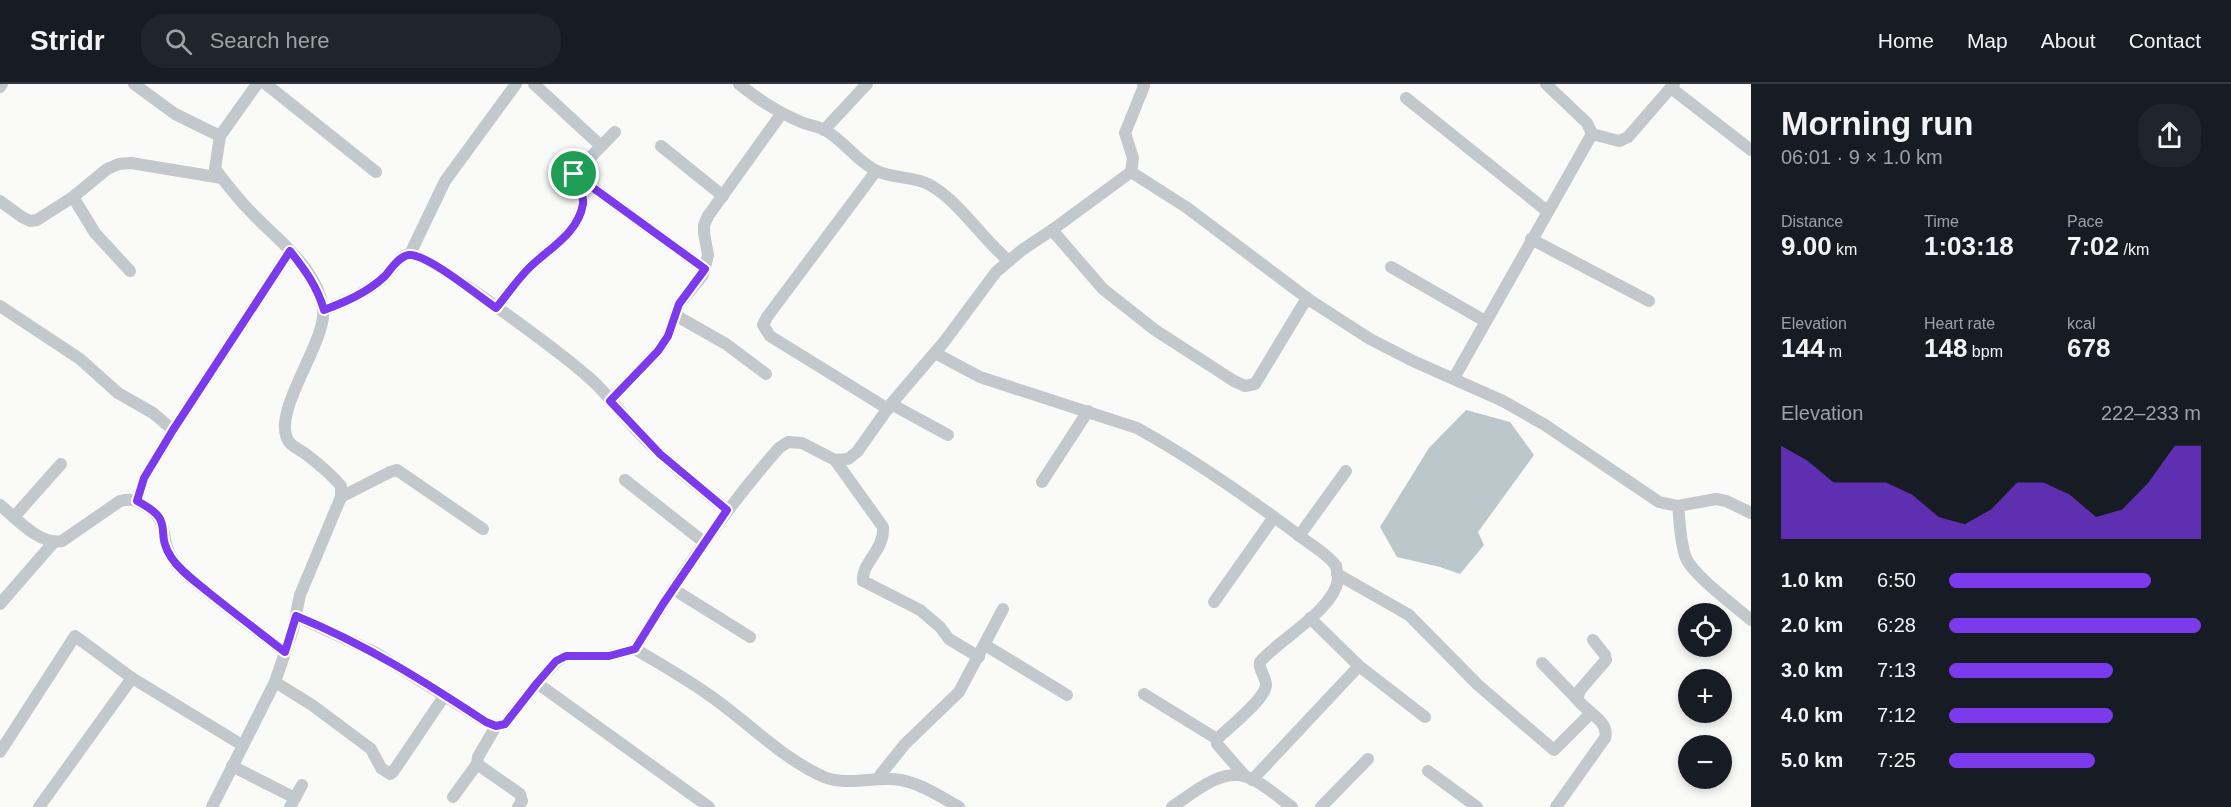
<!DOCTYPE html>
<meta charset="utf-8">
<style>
body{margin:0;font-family:Arial,sans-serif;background:#20242c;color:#f1f3f6;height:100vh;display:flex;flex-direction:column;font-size:22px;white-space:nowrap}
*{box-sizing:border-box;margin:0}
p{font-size:20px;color:#9ea1a6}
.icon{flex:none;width:33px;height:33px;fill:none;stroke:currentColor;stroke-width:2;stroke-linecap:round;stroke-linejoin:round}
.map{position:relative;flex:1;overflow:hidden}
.sheet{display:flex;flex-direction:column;background:#171b24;width:480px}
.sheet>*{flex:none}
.tools{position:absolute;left:1678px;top:519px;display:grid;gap:12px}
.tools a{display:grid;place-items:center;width:54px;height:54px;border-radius:50%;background:#171b24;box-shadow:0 3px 9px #0003;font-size:30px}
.pin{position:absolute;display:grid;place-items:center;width:51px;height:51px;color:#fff;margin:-26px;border:3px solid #fff;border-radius:50%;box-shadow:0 2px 6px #0007}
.round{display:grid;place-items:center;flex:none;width:63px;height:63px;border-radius:24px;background:#20242c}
.headline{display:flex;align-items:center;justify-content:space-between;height:102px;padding:0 30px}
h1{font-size:33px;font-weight:700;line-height:45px}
.figures{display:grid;grid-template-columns:repeat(3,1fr);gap:9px;height:102px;padding:6px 30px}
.figures div{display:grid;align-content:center}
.figures b{font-size:26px;font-weight:700}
.figures small{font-size:16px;font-weight:400}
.figures p{font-size:16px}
.chart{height:168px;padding:12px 30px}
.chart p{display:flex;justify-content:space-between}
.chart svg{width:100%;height:108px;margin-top:6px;fill:#7c3aed;opacity:.7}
ul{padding:0 30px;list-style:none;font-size:20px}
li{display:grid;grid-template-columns:96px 72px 1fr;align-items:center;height:45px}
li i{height:15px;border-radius:8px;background:#7c3aed}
header{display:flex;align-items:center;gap:36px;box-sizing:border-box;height:84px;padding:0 30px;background:#171b24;border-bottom:2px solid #363941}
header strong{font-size:28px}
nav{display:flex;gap:33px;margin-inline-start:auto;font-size:21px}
.search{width:420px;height:54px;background:#20242c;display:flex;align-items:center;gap:15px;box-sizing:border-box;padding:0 21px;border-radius:24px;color:#9ea1a6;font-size:22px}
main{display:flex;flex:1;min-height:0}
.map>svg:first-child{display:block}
.water{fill:#bbc7cb}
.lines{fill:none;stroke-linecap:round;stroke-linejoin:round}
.street{stroke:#c3c8cc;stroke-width:12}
.route-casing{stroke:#fff;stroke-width:12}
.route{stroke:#7c3aed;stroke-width:8}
</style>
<header>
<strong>Stridr</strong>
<div class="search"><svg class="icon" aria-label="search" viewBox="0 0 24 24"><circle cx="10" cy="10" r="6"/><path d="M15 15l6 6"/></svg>Search here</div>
<nav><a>Home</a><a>Map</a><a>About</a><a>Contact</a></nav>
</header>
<main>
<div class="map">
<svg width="1751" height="723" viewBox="0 0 1751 723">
<rect width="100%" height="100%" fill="#fafaf8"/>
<polygon class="water" points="1466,326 1510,338 1534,371 1478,448 1484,461 1460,490 1440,483 1397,473 1380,443 1429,364"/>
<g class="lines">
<g class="street">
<polyline points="134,0 175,30 220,52"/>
<polyline points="266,0 376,88"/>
<polyline points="534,0 601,62"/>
<path d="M739,0C760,17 777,28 801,38C808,41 816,42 823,45C843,55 857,78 877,87C894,95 914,92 930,101C960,118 982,155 1009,177"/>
<polyline points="1143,0 1144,2 1125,49 1133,74 1131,88 1186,123 1311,217 1370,255 1413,277 1503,317 1545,341 1659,418 1678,422 1716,415 1726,417 1751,429"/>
<polyline points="0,3 2,0"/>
<polyline points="1671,4 1751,66"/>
<polyline points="1406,14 1547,127"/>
<polyline points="824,46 867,0"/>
<polyline points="1592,50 1619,57 1628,53 1674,0"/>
<polyline points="661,62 723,112"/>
<polyline points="876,87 767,233 763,241 770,252 888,325"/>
<polyline points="574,90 705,185"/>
<polyline points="73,113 95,149 130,187"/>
<polyline points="0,117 22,133 30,137 37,136 73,113 107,85 119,80 131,79 222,94"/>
<polyline points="1052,146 1103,205 1155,246 1234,297 1245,302 1255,300 1307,214"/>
<polyline points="1531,155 1649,217"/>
<polyline points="410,170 445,97 516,0"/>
<polyline points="1391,183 1485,237"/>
<polyline points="0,222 80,275 118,309 153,329 173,346"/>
<path d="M496,224C507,211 517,196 529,184C548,165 578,150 583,120C585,109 573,102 574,90L615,48"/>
<path d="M324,226C345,218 366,209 383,194C391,187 399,171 410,170C430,170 564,272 586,291C606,307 621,330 638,348C665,377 697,401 727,426"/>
<polyline points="675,231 726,260 766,290"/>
<path d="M935,269L980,293L1137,344C1193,375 1246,412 1297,450C1309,460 1327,469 1336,482C1337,486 1338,492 1338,496C1333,527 1279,555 1260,578C1258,586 1266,592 1266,601C1265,616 1228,644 1217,655V660L1245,692"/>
<polyline points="1454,294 1592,50 1587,39 1546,0"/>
<polyline points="610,317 658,267 668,252 679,220 703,191 708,171 704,149 704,141 708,132 782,29"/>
<polyline points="891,320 948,351"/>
<path d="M835,376L883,443C885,466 861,479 863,497L920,526L940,543L949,555L979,573"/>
<polyline points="625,396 705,459"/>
<polyline points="1042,398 1088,327"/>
<polyline points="341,413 390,388 397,386 483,445"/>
<polyline points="137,417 144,394 173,346 290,167"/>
<path d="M0,421C17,435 39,461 62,457L120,417C129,415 134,415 142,420C173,436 157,454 174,477C182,489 197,499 208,508C233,529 259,548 285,568"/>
<path d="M1678,422C1680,438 1680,459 1686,474C1694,492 1735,522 1751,536"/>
<polyline points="14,433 61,380"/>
<polyline points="1299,452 1346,387"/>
<polyline points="1337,490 1409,531 1478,601 1554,666 1591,629"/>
<polyline points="673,505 750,553"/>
<polyline points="1214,518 1274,433"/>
<polyline points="0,520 53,459"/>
<path d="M296,532L376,569L486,638L496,642L505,640L537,599L557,577L566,572H609L635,565C660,580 685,594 709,611C747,637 781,674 824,693C849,703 876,691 901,696C922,700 941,713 959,723"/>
<polyline points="1310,534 1359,582 1425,633"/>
<polyline points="985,561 1067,611"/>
<path d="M635,565C678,495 724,426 779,364L788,358L802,359L835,376L848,375L857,368L891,320L944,258L996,188L1022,166L1052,146L1131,88"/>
<polyline points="1542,579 1577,615"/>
<polyline points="275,598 312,621 371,665 381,684 390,690 393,688 445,611"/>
<polyline points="537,599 709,723"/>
<polyline points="1144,610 1217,655"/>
<polyline points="496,642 478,673 477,680 520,710 522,717 518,723"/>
<polyline points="0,668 75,552 132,594 242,661"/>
<polyline points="232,682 295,714"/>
<polyline points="1428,687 1477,723"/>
<polyline points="877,695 905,660 959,608 1003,525"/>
<polyline points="1252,696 1359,582"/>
<polyline points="453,713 477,680"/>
<polyline points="39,723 132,594"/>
<path d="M212,723L275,598L293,545L300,511L341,413V402C331,390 320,381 307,371C302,367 293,363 289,358C269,329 328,258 323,224C317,183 276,155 250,127C237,114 226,99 215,85L220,52L257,0"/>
<polyline points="290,723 302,701"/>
<path d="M1172,723C1192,710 1218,686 1244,692C1261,697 1278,713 1292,723"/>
<polyline points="1321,723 1368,675"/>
<path d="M1556,723L1605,654C1610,637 1586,628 1577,615L1580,606L1606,576L1605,571L1593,556"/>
</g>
</g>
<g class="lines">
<g class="route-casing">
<path id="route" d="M574,90L705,185L679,220L668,252L658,267L610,317L660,370L727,426L663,520L635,565L609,572H566L556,577L537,599L505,640L496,642L486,638C424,597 365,560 296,532L285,568C259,548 233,528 208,508C195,497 180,487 171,473C153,446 178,438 137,417L144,394L173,346L290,167C305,186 317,202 324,226C345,218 367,209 385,192C391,185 399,172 409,171C426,169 480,213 496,224C507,211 517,196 529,184C548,165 578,150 583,120C585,109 572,102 574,90Z"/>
</g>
<use href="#route" class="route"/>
</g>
</svg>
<div class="tools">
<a><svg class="icon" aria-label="locate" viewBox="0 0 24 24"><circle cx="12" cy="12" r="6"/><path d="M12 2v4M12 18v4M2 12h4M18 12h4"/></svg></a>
<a>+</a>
<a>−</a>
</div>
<div class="pin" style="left:574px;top:90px;background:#1e9e55"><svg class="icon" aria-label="arrive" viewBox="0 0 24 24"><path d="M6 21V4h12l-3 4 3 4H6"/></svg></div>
</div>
<section class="sheet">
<div class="headline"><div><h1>Morning run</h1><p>06:01 · 9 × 1.0 km</p></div><a class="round"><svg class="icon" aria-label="share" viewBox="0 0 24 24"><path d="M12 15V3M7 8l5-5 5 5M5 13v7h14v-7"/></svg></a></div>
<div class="figures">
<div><p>Distance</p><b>9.00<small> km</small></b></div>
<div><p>Time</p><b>1:03:18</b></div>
<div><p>Pace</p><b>7:02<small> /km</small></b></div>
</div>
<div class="figures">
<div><p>Elevation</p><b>144<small> m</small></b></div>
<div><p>Heart rate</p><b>148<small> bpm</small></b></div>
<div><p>kcal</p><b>678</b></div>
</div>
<div class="chart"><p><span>Elevation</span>222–233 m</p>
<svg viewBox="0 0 160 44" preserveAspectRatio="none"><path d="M0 44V6L10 12L20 21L30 21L40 21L50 26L60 35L70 38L80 32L90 21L100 21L110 26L120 35L130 32L140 21L150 6L160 6V44z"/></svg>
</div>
<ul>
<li><b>1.0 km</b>6:50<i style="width:80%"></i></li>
<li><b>2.0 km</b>6:28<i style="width:100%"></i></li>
<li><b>3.0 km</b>7:13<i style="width:65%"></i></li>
<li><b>4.0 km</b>7:12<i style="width:65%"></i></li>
<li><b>5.0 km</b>7:25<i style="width:58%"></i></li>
</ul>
</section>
</main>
